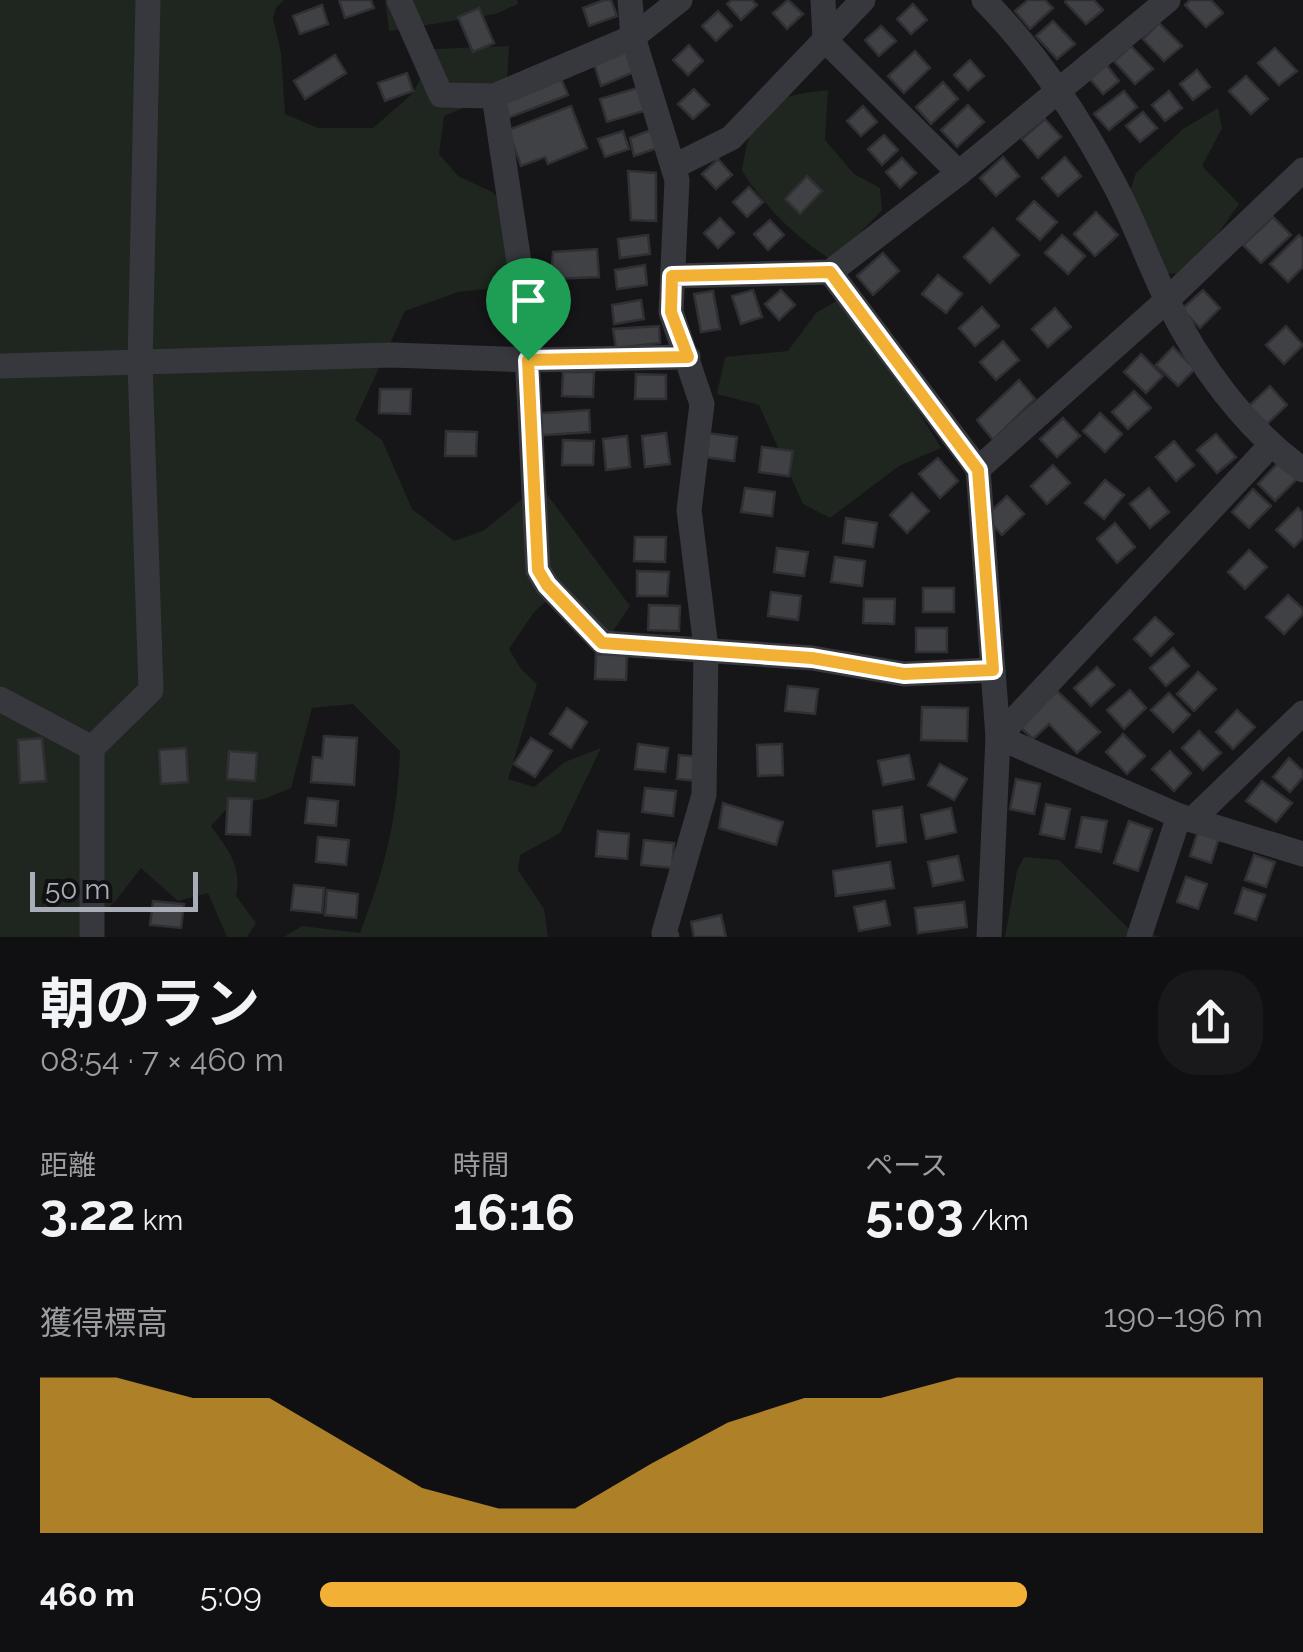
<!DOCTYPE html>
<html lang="ja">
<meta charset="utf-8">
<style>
body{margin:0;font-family:Raleway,"Noto Sans JP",sans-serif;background:#19191b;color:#f1f3f6;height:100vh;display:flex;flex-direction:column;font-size:38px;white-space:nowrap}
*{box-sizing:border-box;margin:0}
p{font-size:32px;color:#9c9d9f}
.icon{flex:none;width:55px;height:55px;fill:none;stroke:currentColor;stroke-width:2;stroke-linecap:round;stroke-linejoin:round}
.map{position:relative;height:937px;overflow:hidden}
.sheet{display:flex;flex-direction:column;background:#101012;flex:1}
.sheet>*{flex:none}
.scale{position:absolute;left:30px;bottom:25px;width:168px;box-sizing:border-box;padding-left:10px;border:5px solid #a8adb8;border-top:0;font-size:28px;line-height:35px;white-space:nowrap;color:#a8adb8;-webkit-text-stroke:8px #111113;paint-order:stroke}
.pin{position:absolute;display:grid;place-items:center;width:85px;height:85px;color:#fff;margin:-102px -42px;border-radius:50% 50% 50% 0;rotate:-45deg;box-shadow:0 0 10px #0007}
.pin .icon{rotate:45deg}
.round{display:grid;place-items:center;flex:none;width:105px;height:105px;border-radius:40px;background:#19191b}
.head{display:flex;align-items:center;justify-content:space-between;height:170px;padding:0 40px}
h1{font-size:55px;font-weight:700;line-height:75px}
.stats{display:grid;grid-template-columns:repeat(3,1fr);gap:15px;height:170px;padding:10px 40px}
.stats div{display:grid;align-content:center}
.stats b{font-size:50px;font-weight:700}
.stats small{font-size:28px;font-weight:400}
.stats p{font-size:28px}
.chart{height:280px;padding:20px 40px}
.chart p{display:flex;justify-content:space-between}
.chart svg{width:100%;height:180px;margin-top:10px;fill:#f2b134;opacity:.7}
ul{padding:0 40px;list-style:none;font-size:32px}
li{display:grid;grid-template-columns:160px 120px 1fr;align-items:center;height:75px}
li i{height:25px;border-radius:12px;background:#f2b134}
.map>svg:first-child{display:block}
.green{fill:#1e261f}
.building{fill:#404145;stroke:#303034;stroke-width:2.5}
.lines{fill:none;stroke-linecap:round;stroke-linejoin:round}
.minor{stroke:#37383d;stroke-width:25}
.route-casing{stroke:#fff;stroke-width:20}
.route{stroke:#f2b134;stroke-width:12}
</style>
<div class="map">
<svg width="1303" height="937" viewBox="0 0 1303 937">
<rect width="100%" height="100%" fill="#161618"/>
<g class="green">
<path d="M0,0H284L276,8L273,18L281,53L285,114L318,128H373L413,93L435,49L509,46L507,80L473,104L444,116L439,154L458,176L492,192L509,207L523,261L495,288L458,292L405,311L355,420L382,440L412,509L454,541L483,531L540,485L630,606L611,634L551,597L534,612L509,649L521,669L537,684L508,779L534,787L565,762L601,748L560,833L520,855L518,870L544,909L548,937H284L302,926L360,933C385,868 397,821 400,751L353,704L312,708L291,788L264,799L231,804L211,826C228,850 242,865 236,896L256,923L247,937H227L208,893L178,901L141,868L117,899L79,937H0Z"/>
<polygon points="385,0 517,0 518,4 495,14 389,31"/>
<path d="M828,90L825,140L854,174L880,188L882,210L833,261C793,235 768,210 742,171C752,107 764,97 828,90Z"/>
<polygon points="1218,108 1222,128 1202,166 1239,204 1201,258 1182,274 1155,273 1125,206 1136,173 1183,129"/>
<polygon points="847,295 941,448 899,466 830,518 803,504 759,405 717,394 725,357 788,351 816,313"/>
<polygon points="1024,857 1059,860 1128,928 1161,937 1005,937 1017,871"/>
</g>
<g class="building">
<polygon points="339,0 371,0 374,8 345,18"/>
<polygon points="604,0 611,0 617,16 589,26 583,8"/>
<polygon points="732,0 752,0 757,5 741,20 727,4"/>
<polygon points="788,0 803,14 787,29 773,13"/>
<polygon points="1028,0 1045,0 1053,8 1030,29 1015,11"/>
<polygon points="1067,0 1094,0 1103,10 1086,24 1065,2"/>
<polygon points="1190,0 1211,0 1223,13 1206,27 1185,5"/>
<polygon points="913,4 927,20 911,34 897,19"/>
<polygon points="322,5 328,24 300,34 293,16"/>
<polygon points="479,8 494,43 473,52 458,17"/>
<polygon points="718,11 732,26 716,41 702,26"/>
<polygon points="1053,21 1075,44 1057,59 1036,36"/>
<polygon points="1159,23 1182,46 1164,61 1143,39"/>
<polygon points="881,26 896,41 879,56 865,40"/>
<polygon points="689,45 703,61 688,75 673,60"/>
<polygon points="624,46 634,72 601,86 592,57"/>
<polygon points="1131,46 1153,69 1135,84 1114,61"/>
<polygon points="1275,48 1297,71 1279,85 1258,63"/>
<polygon points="915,51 930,68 904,93 888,76"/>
<polygon points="335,55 346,73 305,99 294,81"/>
<polygon points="970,60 984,76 968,90 954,75"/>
<polygon points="1106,64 1119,81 1103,94 1089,78"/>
<polygon points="1197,70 1210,87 1193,100 1180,84"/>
<polygon points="407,73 413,91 385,101 378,83"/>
<polygon points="560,76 568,95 505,119 498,100"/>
<polygon points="1246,76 1268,99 1251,114 1229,91"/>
<polygon points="943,82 958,99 931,124 916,107"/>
<polygon points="640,87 647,110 607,122 600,99"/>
<polygon points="694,89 709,105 693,119 678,104"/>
<polygon points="1124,91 1137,107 1109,130 1094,114"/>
<polygon points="1169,91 1182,108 1165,121 1152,105"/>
<polygon points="968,105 984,122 957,147 941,130"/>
<polygon points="571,106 587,148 548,164 545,157 521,166 508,130"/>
<polygon points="863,106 877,122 861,136 847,121"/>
<polygon points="1143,112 1157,128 1140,142 1126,126"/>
<polygon points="1045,119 1061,137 1038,158 1022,139"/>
<polygon points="653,129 660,147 634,156 630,138"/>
<polygon points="623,131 629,149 605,157 598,139"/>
<polygon points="884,135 898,150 882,165 868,149"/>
<polygon points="1003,157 1019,176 996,196 980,178"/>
<polygon points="1065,157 1081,176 1058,196 1042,178"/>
<polygon points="902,158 916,173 900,188 886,172"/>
<polygon points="718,159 732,175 716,189 702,174"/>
<polygon points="628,171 656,173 656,221 631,220"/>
<polygon points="807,176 822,191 800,214 785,199"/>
<polygon points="749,187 763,202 747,217 733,202"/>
<polygon points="1034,201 1057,222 1040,240 1017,219"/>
<polygon points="1096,212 1118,235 1095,256 1074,234"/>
<polygon points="1273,217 1291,235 1261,263 1243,245"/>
<polygon points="720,218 734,233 718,248 704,233"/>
<polygon points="770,220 784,235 768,250 754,234"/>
<polygon points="993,228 1019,255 990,283 964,257"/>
<polygon points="648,235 650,254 620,258 618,239"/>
<polygon points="1062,235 1085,256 1068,274 1045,253"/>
<polygon points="1299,235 1303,239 1303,267 1288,282 1270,264"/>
<polygon points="597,249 599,277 551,279 553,252"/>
<polygon points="883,253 899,271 873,295 857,276"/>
<polygon points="645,265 647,285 617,289 615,270"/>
<polygon points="938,275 962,294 946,313 922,294"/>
<polygon points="753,290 762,317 741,324 732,296"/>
<polygon points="781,290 795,305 779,320 765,304"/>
<polygon points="1203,290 1220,308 1200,328 1182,309"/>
<polygon points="713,291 720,329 701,332 694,294"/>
<polygon points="641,300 644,319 614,324 612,305"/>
<polygon points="982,307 999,326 975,346 959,328"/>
<polygon points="1055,308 1071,327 1048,347 1032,329"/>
<polygon points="659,326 660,343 616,348 613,329"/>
<polygon points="1286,326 1303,345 1284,364 1266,345"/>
<polygon points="1003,341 1019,360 996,380 980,362"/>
<polygon points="1173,347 1195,369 1178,386 1156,365"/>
<polygon points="1141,354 1163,376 1146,393 1124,372"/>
<polygon points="563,372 594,372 593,397 562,396"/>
<polygon points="636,374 666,375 666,399 635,399"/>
<polygon points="1019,380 1035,399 993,440 977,420"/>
<polygon points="1270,386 1287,405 1267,424 1249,406"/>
<polygon points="380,389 411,389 410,414 379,413"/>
<polygon points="1134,391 1151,408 1128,429 1112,412"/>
<polygon points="589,410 590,432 532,436 531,414"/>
<polygon points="1100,413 1122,434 1105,452 1083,431"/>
<polygon points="1063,418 1080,436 1057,457 1040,439"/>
<polygon points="446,431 477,432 476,456 445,456"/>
<polygon points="666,433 670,464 645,467 642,436"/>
<polygon points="707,433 737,437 734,461 704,457"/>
<polygon points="1216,434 1236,457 1217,473 1197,450"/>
<polygon points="627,436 630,467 606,470 603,439"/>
<polygon points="563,440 594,441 593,465 562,465"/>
<polygon points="1174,441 1194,465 1176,481 1156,457"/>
<polygon points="762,447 793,451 789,476 759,472"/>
<polygon points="938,458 958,481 940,498 919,474"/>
<polygon points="1279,462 1297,479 1275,501 1258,484"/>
<polygon points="1053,465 1070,483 1047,504 1031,486"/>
<polygon points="1105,480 1124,495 1104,519 1085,503"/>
<polygon points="745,488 775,492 772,516 741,512"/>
<polygon points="1149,488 1169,512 1150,528 1130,504"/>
<polygon points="1253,489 1271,506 1249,528 1232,512"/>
<polygon points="912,493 929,511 907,533 890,515"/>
<polygon points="1007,496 1024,514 1002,535 985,517"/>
<polygon points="1298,508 1303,513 1303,538 1294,547 1276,530"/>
<polygon points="846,518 877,523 873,547 843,543"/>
<polygon points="1115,523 1135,547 1117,563 1097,539"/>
<polygon points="635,537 666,537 665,562 634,561"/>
<polygon points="777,548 808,552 804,576 774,572"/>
<polygon points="1249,550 1267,567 1245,589 1228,572"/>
<polygon points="835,557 865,561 862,586 831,582"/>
<polygon points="637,571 669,572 667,596 637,596"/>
<rect x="923" y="588" width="31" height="24"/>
<polygon points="771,592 801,596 798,620 768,616"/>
<polygon points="1288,595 1303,609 1303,614 1284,634 1266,617"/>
<polygon points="864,599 895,599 894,624 863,623"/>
<polygon points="649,605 680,606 679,631 648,630"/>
<polygon points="1155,617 1173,634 1151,656 1134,639"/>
<rect x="916" y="628" width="31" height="24"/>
<polygon points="1173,648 1189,666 1166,686 1150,668"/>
<polygon points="596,654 627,655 626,680 595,679"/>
<polygon points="1097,667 1114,685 1091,706 1074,688"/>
<polygon points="1198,672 1216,689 1194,711 1177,694"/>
<polygon points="788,686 818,689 815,714 785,711"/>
<polygon points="1130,690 1146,708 1124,729 1107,710"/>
<polygon points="1057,691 1100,732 1077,753 1049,724 1033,739 1019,726"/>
<polygon points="1169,693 1190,715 1173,732 1151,710"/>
<polygon points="922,707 968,708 967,741 921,740"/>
<polygon points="567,708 587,722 571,748 550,734"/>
<polygon points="1237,710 1255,727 1233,749 1216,732"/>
<polygon points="1199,731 1221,753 1203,770 1182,748"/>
<polygon points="1123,734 1145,756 1127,774 1106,752"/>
<polygon points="324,736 357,738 354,785 311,782 313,757 322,758"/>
<polygon points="42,738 46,781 20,783 18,740"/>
<polygon points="531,738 552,751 535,777 514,764"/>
<polygon points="638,744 668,748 665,772 635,769"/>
<polygon points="782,744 783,775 758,776 757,745"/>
<polygon points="186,748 188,782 161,784 159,750"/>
<polygon points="229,751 257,753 255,781 227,779"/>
<polygon points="1170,751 1191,773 1174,791 1152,769"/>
<polygon points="679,755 710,758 707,782 677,779"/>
<polygon points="909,755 914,779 883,785 878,761"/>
<polygon points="1289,758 1303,771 1303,777 1290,792 1273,777"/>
<polygon points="940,764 967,779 954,800 928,785"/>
<polygon points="1016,779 1040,784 1034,814 1010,809"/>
<polygon points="1262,781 1292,803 1276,822 1246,801"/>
<polygon points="645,788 676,791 673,816 642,812"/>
<polygon points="228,798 252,799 250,835 226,834"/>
<polygon points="308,798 338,801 336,826 305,823"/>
<polygon points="723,803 783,822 776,845 719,828"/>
<polygon points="1046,804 1070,809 1064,839 1040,834"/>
<polygon points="902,807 906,842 877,846 873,811"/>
<polygon points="951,808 956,832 926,839 921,815"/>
<polygon points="1082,817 1107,821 1101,852 1076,847"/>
<polygon points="1129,821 1152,829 1138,871 1114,863"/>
<polygon points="598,831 629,834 627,859 596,856"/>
<polygon points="1198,831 1219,838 1211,863 1190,856"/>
<polygon points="318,837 349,840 346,865 316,862"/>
<polygon points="644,840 674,843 672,868 641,865"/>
<polygon points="1254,855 1275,862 1266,887 1245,880"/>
<polygon points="958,856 963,880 933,886 928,862"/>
<polygon points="890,862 894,888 836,896 833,871"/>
<polygon points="1186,877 1207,884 1198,909 1177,902"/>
<polygon points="294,885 324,888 322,913 291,910"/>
<polygon points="1243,888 1265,895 1256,920 1235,913"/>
<polygon points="327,890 358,894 356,918 325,915"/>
<polygon points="153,901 184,904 181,928 150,925"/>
<polygon points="885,901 890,925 859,931 854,907"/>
<polygon points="964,902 967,927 918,933 915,908"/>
<polygon points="721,915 726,937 694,937 691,922"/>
</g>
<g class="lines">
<g class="minor">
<polyline points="399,0 441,95 494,96"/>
<polyline points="630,0 633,37 677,180 671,312 702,404 689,510 706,648 704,795 664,933 667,937"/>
<polyline points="680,0 633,37 494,96 524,295 538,570 547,585 603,643 812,658 904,674 993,670"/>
<polyline points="823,0 825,40 959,173"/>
<path d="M984,0C1036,53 1077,114 1112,180C1133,218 1147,259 1166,298C1198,364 1244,427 1303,470"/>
<polyline points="673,167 731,138 863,0"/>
<polyline points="830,272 978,469 998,737 989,937"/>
<polyline points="673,276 830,272 959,173 1168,0"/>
<polyline points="0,366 392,355 528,360 688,357"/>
<polyline points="978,469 1167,300 1303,170"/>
<polyline points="0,699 92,748"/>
<polyline points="998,737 1270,446"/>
<polyline points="998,737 1179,816 1303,854"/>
<polyline points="1192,820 1303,713"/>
<polyline points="92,937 92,748 151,690 140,364 148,0"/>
<polyline points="1139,937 1179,816"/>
</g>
</g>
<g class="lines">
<g class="route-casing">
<polygon id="route" points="830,272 978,470 993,670 904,674 812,658 602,643 547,585 538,570 528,360 688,357 671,312 672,276"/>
</g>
<use href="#route" class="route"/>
</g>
</svg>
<div class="scale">50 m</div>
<div class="pin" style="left:528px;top:360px;background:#1e9e55"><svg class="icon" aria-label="arrive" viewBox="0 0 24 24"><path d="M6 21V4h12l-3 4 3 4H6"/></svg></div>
</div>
<section class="sheet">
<div class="head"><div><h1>朝のラン</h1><p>08:54 · 7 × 460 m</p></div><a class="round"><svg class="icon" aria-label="share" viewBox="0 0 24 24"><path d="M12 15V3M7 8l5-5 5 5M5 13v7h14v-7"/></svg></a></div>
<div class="stats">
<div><p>距離</p><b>3.22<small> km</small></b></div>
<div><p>時間</p><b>16:16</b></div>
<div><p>ペース</p><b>5:03<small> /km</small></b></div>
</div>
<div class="chart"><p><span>獲得標高</span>190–196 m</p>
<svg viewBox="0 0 160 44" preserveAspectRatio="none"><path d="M0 44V6L10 6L20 11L30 11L40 22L50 33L60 38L70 38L80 27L90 17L100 11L110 11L120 6L130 6L140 6L150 6L160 6V44z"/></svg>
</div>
<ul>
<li><b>460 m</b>5:09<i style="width:75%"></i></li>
</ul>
</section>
